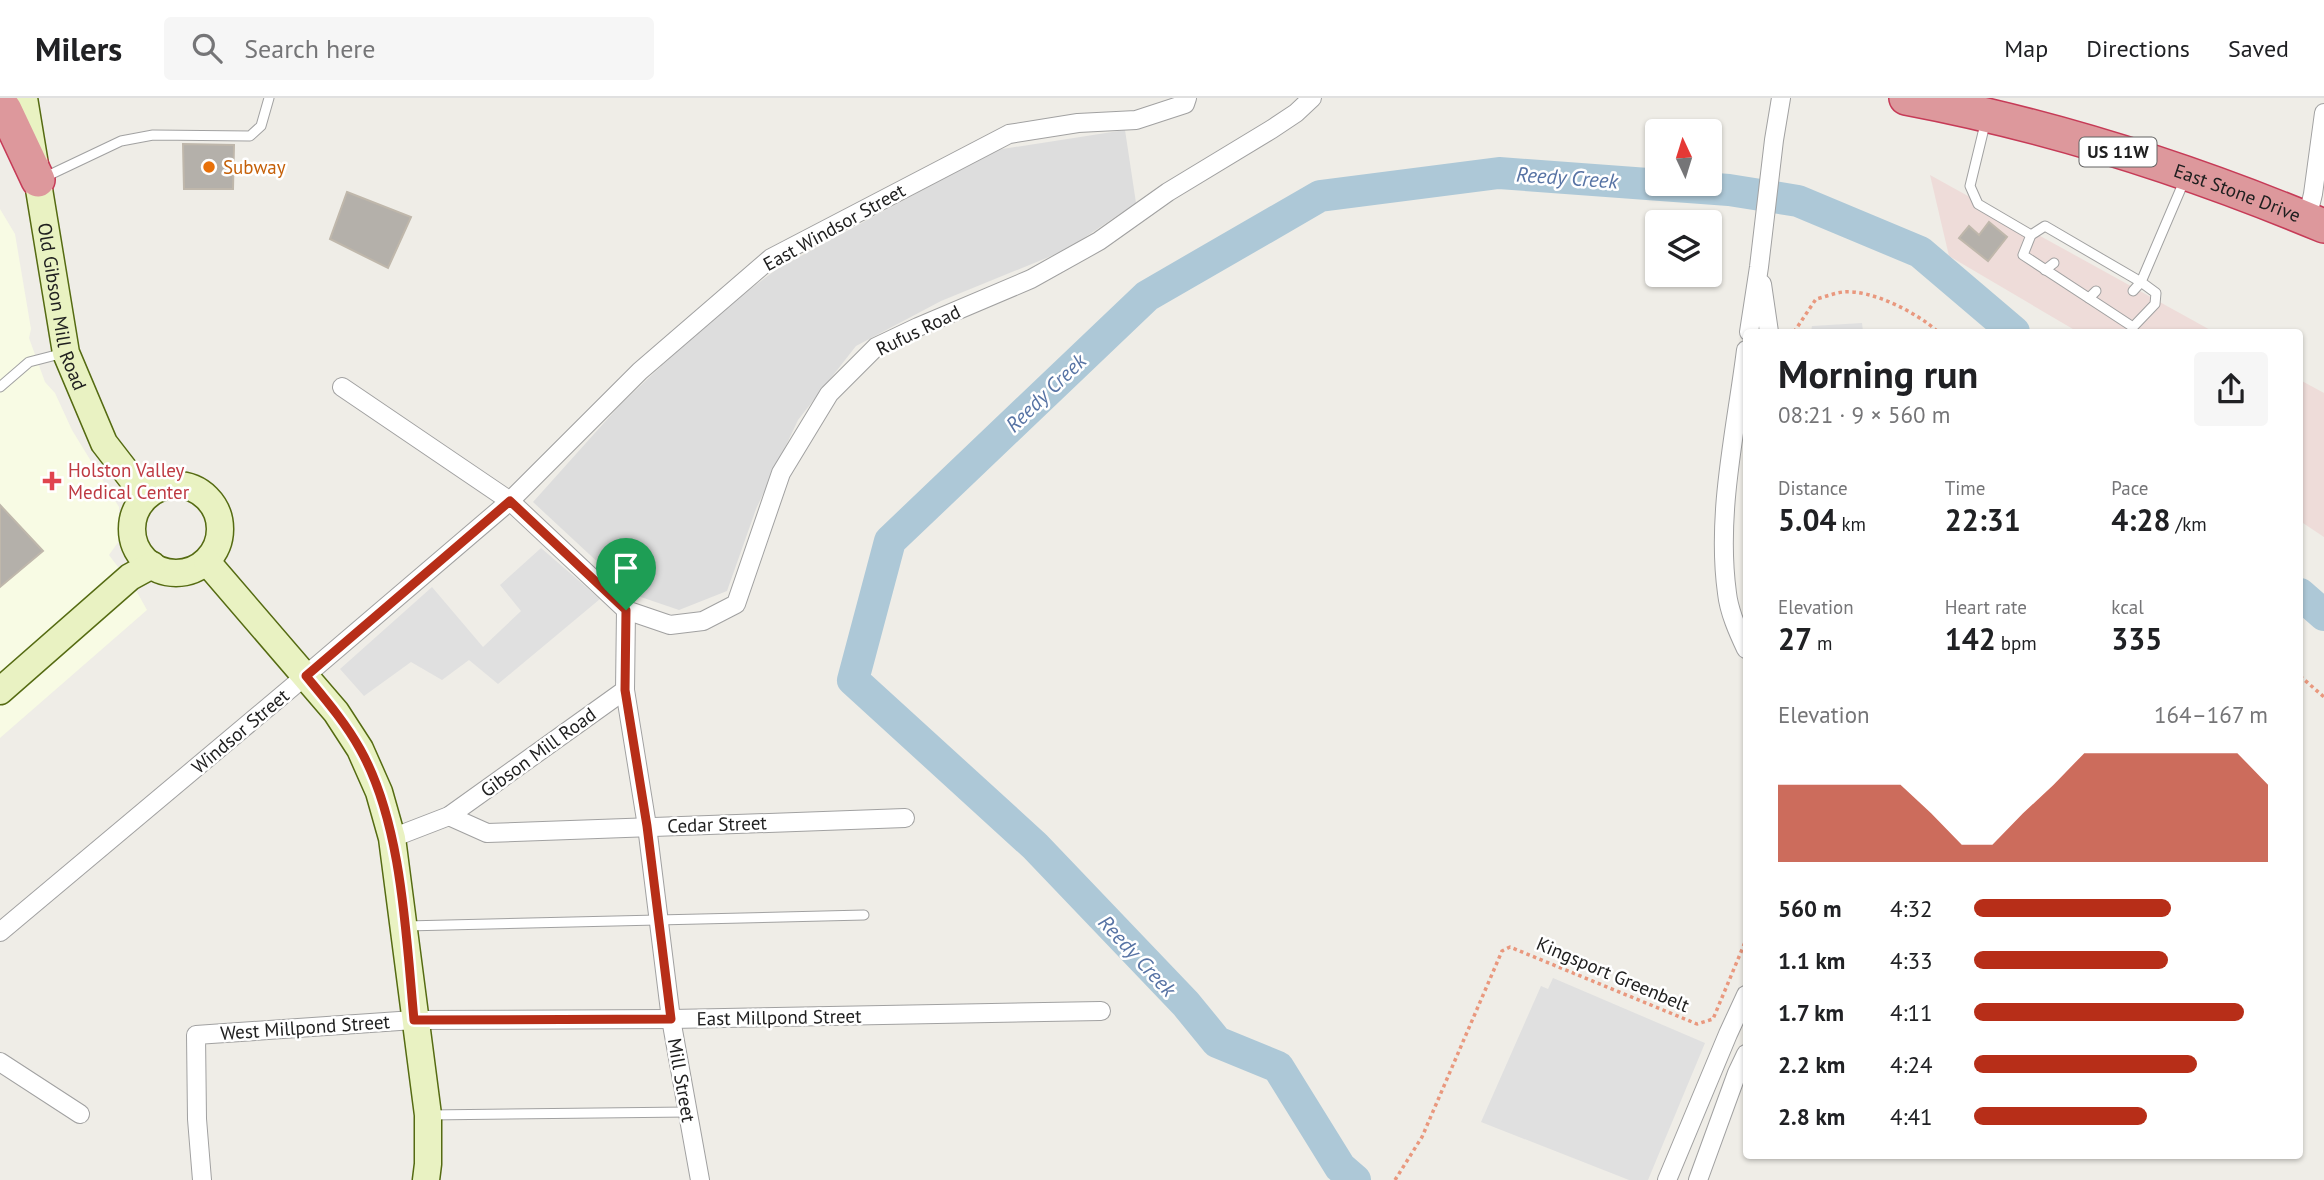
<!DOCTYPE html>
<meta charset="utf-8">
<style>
body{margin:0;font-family:"PT Sans",sans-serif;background:#f6f6f6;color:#202124;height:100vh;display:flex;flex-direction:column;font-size:26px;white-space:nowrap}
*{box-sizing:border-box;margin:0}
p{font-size:23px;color:#757577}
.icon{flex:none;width:38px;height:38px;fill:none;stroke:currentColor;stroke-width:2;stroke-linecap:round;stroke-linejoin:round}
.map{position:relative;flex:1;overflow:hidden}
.panel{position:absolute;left:1743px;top:231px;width:560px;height:830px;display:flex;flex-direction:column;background:#fff;border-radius:7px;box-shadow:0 2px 5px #0004}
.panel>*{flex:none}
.needle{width:46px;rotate:356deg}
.controls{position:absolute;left:1645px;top:21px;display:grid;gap:14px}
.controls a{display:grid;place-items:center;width:77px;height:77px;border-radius:7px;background:#fff;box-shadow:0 2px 5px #0004;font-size:35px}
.pin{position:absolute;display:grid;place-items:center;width:60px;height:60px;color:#fff;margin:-72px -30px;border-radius:50% 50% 50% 0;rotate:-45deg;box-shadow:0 0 7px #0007}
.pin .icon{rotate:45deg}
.round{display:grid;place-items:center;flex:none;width:74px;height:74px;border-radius:7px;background:#f6f6f6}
.overview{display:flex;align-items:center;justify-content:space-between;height:119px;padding:0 35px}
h1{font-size:38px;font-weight:800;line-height:52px}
.stats{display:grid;grid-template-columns:repeat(3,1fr);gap:10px;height:119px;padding:7px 35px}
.stats div{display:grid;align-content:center}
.stats b{font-size:30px;font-weight:800}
.stats small{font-size:19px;font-weight:400}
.stats p{font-size:19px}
.chart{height:196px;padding:14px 35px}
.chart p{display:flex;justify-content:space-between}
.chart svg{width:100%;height:126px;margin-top:7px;fill:#b72e18;opacity:.7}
ul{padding:0 35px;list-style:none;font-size:23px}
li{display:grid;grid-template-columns:112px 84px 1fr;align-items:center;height:52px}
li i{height:18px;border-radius:9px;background:#b72e18}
header{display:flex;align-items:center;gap:42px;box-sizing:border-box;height:98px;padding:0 35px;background:#fff;border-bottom:2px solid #e0e0e0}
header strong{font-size:33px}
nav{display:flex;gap:38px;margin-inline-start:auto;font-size:24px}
.search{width:490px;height:63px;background:#f6f6f6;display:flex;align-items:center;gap:18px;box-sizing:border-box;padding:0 24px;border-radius:7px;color:#757577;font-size:26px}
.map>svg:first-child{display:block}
.residential{fill:#ddd}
.commercial{fill:#eedcd9}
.education{fill:#f8fbe4}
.parking{fill:#e0e0e0}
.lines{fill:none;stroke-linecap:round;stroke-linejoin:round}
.river{stroke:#adc8d7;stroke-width:32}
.building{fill:#b4b0aa;stroke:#bfb7ab;stroke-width:2}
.lane-casing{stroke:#a1a1a1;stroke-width:11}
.street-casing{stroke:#a1a1a1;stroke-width:20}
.secondary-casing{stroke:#556b12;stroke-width:29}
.highway-casing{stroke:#c63b57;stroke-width:36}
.path{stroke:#e9987e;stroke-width:3.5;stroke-dasharray:3.5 3.5;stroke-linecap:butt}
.lane{stroke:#fff;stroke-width:9}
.street{stroke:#fff;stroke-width:18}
.secondary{stroke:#e9f2c2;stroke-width:26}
.highway{stroke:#dd989c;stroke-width:33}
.route-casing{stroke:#fff;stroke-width:14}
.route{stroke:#b72e18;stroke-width:9}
.food-dot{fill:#e8710a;stroke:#fff;stroke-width:2.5}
.health-dot{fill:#e0444e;stroke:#fff;stroke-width:2.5}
.labels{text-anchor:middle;stroke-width:5;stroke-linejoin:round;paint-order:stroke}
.shield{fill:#fff;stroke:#636363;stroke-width:2}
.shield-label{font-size:18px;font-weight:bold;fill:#202020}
.food-label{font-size:19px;fill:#c56008;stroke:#fff;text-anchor:start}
.street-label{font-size:19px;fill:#202020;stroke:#fff}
.health-label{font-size:19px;fill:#be3a42;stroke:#fff;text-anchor:start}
.water-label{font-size:21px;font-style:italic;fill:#5773a4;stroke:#fff}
</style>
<header>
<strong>Milers</strong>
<div class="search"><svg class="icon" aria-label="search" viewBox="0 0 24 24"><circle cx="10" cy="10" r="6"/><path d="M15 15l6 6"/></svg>Search here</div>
<nav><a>Map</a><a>Directions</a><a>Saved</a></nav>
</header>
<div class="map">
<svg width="2324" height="1082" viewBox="0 0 2324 1082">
<rect width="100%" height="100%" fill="#efede7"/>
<polygon class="residential" points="1125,32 1136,105 1066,152 941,203 856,248 798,322 756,411 727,493 679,512 632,496 533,404 620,307 713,219 777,171 996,52"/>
<g class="commercial">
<polygon points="1930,77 2214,234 2078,234 1949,158"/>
<polygon points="2300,282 2324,295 2324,439 2300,423"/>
</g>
<polygon class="education" points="0,111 15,136 31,231 29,240 45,284 55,295 72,332 119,409 119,443 109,457 137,494 147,512 0,640"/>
<g class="parking">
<polygon points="1862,225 1863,234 1811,234 1812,228"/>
<polygon points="541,450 600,501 498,586 469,562 442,582 411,564 364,598 340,571 432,489 483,549 521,513 500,487"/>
<polygon points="1553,880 1705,945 1648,1082 1629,1082 1481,1024 1541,888 1548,891"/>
</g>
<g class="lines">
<g class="river">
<polyline points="2300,496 2324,517"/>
<polyline points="1355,1082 1340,1069 1278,969 1217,944 1186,906 1035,748 853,582 890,443 1147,198 1320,98 1499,75 1729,92 1798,103 1920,154 2014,234"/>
</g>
</g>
<g class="building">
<polygon points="183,46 234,47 233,91 184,91"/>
<polygon points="347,94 411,119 388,170 330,141"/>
<polygon points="1989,124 2007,139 1988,163 1959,140 1969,128 1979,137"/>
<polygon points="0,407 43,453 0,489"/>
</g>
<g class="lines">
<g class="lane-casing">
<g id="lane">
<polyline points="1986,22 1970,88 1978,106 2031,137"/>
<polyline points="43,80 121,43 153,37 250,38 261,28 269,0"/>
<polyline points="2045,172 2054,165"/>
<polyline points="2133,193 2141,184 2045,128 2031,137 2023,157 2133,229 2155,206 2156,195 2141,184 2185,81"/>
<polyline points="2089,200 2096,193"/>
<polyline points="0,289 29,264 64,255"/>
<polyline points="406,828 864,817"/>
<polyline points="429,1017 688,1014"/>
</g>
</g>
<g class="street-casing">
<g id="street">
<polyline points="2307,121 2313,96 2324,15"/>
<polyline points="1762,186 1769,234"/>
<polyline points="1749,234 1759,169 1774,42 1781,0"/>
<path d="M1746,252C1736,332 1716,415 1727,495C1729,514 1738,534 1746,551"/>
<polyline points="342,289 510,403 626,512 625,592 449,718 392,740"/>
<polyline points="626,512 670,527 703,523 736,506 781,375 829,296 876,249 918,229 1031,181 1099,143 1168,94 1272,31 1296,15 1312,0"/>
<polyline points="625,592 647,728 671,921 700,1082"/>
<polyline points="449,718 487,735 905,720"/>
<polyline points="0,834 291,590 510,403 640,273 771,160 1009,36 1078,25 1136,22 1185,6 1187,0"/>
<polyline points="0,964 80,1016"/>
<polyline points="202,1082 197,1021 196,937 414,922 671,921 1101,913"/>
<polyline points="1667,1082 1728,936 1746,897"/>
<polyline points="1698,1082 1737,975 1746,956"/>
</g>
</g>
<g class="secondary-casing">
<g id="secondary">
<path id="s1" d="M24,0L66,255L104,345L145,398"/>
<circle cx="176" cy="431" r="44"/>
<polyline points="207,464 336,614 360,651 379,694 392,740 428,1017 428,1066 426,1082"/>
<polyline points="0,593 130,479 152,467"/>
</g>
</g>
<g class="highway-casing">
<g id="highway">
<path id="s2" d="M1906,0C2049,27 2190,72 2324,128"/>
<polyline points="0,5 5,12 38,82"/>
</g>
</g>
<g class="path">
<path d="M1794,234L1816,201C1825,199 1834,195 1843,194C1871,191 1918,215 1938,234"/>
<polyline points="2300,578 2324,599"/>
<polyline points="1395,1082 1422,1039 1502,853 1510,849 1697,926 1713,921 1746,842"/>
</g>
<use href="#lane" class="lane"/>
<use href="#street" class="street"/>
<use href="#secondary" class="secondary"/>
<use href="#highway" class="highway"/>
</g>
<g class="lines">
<g class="route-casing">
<path id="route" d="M510,403L626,512L625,592L647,728L671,921L414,922C406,837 402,725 360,651C345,624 325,601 306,578Z"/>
</g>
<use href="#route" class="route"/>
</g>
<circle class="food-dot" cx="209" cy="69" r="7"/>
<path class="health-dot" d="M48.5 372.5h7v7h7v7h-7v7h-7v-7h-7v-7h7z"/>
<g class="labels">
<rect class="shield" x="2079.5" y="39.5" width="77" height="29" rx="5"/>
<g class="shield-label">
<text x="2118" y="60">US 11W</text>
</g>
<g class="food-label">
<text x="223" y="76">Subway</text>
</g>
<g class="street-label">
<text dy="7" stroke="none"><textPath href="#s2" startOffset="345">East Stone Drive</textPath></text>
<text transform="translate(834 129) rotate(-29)" y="7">East Windsor Street</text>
<text dy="7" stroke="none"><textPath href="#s1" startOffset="212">Old Gibson Mill Road</textPath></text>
<text transform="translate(918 232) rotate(-26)" y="7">Rufus Road</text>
<text transform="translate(240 633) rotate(-40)" y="7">Windsor Street</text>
<text transform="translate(538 654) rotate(-36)" y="7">Gibson Mill Road</text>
<text transform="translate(717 726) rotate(-2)" y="7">Cedar Street</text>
<text transform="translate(1613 876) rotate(23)" y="7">Kingsport Greenbelt</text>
<text transform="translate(779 919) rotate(-1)" y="7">East Millpond Street</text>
<text transform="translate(305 929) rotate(-4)" y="7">West Millpond Street</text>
<text transform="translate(682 982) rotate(80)" y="7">Mill Street</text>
</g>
<g class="health-label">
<text x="68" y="379">Holston Valley<tspan x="68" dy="22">Medical Center</tspan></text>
</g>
<g class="water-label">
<text transform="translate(1567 80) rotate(4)" y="7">Reedy Creek</text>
<text transform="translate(1046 295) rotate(-44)" y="7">Reedy Creek</text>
<text transform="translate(1137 858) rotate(47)" y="7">Reedy Creek</text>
</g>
</g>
</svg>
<div class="controls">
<a><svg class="needle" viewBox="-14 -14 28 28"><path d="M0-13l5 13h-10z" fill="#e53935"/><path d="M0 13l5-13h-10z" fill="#757577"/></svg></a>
<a><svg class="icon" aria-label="layers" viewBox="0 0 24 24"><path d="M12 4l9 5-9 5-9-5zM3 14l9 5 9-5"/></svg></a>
</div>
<div class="pin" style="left:626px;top:512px;background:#1e9e55"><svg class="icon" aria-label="arrive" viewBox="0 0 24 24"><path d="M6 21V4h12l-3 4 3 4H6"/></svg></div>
<section class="panel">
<div class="overview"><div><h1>Morning run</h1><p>08:21 · 9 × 560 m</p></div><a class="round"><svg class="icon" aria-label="share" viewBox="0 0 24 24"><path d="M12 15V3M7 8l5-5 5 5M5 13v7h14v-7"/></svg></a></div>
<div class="stats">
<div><p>Distance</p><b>5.04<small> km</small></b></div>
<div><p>Time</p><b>22:31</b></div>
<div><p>Pace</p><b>4:28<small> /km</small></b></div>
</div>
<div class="stats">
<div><p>Elevation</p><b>27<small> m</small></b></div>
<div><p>Heart rate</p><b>142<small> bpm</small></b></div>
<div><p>kcal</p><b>335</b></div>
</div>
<div class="chart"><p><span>Elevation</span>164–167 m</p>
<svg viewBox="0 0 160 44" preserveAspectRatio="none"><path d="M0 44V17L10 17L20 17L30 17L40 17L50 27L60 38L70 38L80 27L90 17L100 6L110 6L120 6L130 6L140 6L150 6L160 17V44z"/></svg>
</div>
<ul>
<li><b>560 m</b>4:32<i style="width:67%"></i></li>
<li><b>1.1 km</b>4:33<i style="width:66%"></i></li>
<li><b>1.7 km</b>4:11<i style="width:92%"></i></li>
<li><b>2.2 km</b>4:24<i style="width:76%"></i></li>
<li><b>2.8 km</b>4:41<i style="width:59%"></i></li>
</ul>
</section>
</div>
